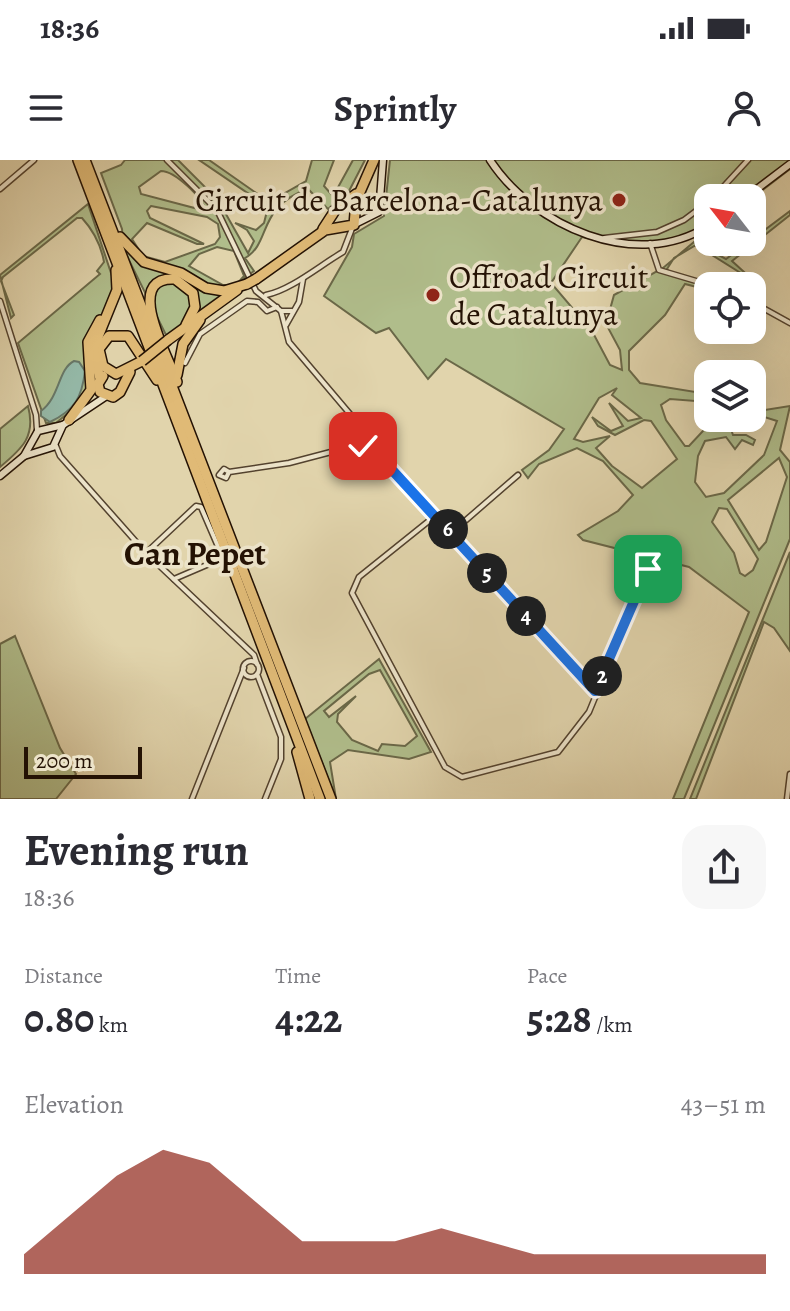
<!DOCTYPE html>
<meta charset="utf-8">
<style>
body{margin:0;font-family:Alegreya,serif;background:#f7f7f7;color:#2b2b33;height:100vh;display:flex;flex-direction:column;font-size:30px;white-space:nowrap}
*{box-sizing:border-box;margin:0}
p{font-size:26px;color:#7c7c81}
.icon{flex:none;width:44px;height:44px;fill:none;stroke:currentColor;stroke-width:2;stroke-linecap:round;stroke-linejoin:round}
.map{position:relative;height:639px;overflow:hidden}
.drawer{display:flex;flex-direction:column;background:#fff;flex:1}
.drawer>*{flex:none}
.needle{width:52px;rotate:301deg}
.controls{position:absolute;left:694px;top:24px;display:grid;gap:16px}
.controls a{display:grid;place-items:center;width:72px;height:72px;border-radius:16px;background:#fff;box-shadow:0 8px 32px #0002;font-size:40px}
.scale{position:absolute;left:24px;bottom:20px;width:118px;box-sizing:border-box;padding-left:8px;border:4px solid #241204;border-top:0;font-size:22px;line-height:28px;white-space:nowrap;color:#241204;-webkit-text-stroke:6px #ece3c9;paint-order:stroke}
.pin{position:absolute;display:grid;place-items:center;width:68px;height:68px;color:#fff;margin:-34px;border-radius:16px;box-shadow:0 4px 12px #0006}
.km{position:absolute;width:40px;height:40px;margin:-20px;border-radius:50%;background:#222;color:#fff;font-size:22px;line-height:40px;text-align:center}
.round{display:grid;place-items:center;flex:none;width:84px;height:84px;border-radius:24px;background:#f7f7f7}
.summary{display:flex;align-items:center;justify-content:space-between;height:136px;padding:0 24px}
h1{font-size:44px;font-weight:700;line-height:60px}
.figures{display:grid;grid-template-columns:repeat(3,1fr);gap:12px;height:136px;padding:8px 24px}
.figures div{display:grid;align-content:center}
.figures b{font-size:40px;font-weight:700}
.figures small{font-size:22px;font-weight:400}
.figures p{font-size:22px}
.chart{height:224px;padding:16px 24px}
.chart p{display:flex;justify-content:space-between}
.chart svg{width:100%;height:144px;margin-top:8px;fill:#8f2418;opacity:.7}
.status{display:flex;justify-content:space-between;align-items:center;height:56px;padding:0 40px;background:#fff;direction:ltr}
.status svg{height:22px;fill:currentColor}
header{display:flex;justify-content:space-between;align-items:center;height:104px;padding:0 24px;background:#fff;font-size:36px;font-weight:700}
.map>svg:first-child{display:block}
.green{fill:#b0bd8b;stroke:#6a6848;stroke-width:2;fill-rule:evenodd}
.water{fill:#94b8a7;stroke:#677666;stroke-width:2}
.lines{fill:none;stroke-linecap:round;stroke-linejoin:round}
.street-casing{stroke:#53422e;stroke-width:7}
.secondary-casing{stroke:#241204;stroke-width:9}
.highway-casing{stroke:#241204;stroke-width:12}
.street{stroke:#ece3c9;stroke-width:4}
.secondary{stroke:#ece3c9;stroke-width:6}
.highway{stroke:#e0ba76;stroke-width:9}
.highway-bridge-casing{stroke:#241204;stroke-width:12;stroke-linecap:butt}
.highway-bridge{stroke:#e0ba76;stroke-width:9}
.route-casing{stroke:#fff;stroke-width:16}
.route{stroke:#1a73e8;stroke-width:10}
.poi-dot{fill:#8f2418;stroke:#ece3c9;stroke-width:3}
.labels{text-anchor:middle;stroke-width:7;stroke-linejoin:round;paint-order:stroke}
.poi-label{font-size:32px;fill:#241204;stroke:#ece3c9;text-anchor:end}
.neighbourhood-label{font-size:34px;font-weight:bold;fill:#241204;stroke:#ece3c9}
</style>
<div class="status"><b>18:36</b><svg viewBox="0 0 49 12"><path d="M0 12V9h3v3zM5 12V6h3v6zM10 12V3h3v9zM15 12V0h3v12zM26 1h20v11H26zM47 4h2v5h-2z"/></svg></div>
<header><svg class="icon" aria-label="menu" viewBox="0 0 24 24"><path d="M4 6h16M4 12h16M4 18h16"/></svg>Sprintly<svg class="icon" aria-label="person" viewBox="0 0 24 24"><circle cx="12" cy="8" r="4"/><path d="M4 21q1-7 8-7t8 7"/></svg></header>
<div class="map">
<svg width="790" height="639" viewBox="0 0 790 639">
<rect width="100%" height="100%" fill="#e1d4ac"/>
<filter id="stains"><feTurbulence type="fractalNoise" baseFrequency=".0025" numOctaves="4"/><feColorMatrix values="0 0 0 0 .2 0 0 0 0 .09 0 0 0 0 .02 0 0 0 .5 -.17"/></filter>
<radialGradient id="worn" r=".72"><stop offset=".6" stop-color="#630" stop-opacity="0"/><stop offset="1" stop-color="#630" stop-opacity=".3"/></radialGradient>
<g class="green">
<path d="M125,0H178L218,40L248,93L254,81L247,70L235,63L256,70L264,63L268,47L199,0H209L269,42L306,21L312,0H334L324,26L331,34L336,31L353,0H365L349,31L328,49L308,29C256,47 272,83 245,98L254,111L166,175L124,90L122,69L101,13L121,5ZM161,11C175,11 203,38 206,51L141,34L139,27ZM151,46L207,57L218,64L220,77L215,84L165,102L143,96L132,79L147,63L197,84H204L150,58L147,51ZM217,87L234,91L244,116L236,125H223L189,106L199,94Z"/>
<path d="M390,0H790V9L752,38H708L705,74C664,87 624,86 582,77L551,123L592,171L610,205L622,210L620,190L606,164L614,135L663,108L694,82L726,99L790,51V55L732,101L755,122L696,85L674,98L667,109L669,112L708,123L717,118L718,126H708V130L685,124L665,155L629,191V210L640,223L708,234V242L670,239L661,245L666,260L685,286H689L715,258H727L733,275H746L755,280L753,285L742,280L735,289L726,277L705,281L698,296L695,322L706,337L724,333L764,295L777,261L752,253V242L765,250L790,246L780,290L790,302V379L684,639H673L749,452L689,407L583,380L578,375L618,351L633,335L603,301L577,288L539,304L528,318L522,310L549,290L564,269L446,199L428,219L389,168L376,173L324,136L352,87L354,74L384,56ZM617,228L612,235L641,258L628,261L609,243L623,266L611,271L592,257L598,266L615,275L644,260L651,261L677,299L642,328L612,306L596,288L610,276L583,282L574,279L599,238ZM779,298L787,317L766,382L759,390L728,340ZM719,348L727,349L758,399L753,410L745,416L740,413L734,393L712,362Z"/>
<path d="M88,44L115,125L105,150L86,179L88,228L79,244L56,263H46L18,183L100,114L97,111L104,102C101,85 93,70 82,58H77L3,117L1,121L14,155L11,158L0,115Z"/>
<path d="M28,246C36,276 23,288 0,307V269Z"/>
<polygon points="790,392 790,491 774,468 764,462 696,639 690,639"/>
<polygon points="15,476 60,588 76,614 56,639 0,639 0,484"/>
<path d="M379,499L431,592L409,599L348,590L330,602L336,639L305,559ZM380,510L417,576L405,586L382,584L378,591L352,580L337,562L338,554L356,536L329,557L324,551L369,514Z"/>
</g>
<path class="water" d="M74,201L79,202L85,211C82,237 75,250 50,262L41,256V251C60,237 58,209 74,201Z"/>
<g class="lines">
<g class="street-casing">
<g id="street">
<polyline points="167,0 217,50 256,131 281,151 292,151"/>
<polyline points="0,29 34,0"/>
<polyline points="713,38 748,0"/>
<polyline points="604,78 657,72 684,60 708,42"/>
<polyline points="650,83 659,110 713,126"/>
<path d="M266,135C291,130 319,106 343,92L353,66"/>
<polyline points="0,141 36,255 37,270"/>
<polyline points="752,142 790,163"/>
<polyline points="281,151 289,182 350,254 357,274"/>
<polyline points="286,165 299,142 303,119"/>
<polyline points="185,203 200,174 247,141 258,142 267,151 277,147"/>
<circle cx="357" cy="282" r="8"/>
<polyline points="56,286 60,296 146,393 254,495 257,504"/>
<polyline points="363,286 382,299 595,531"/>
<polyline points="229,312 226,318 219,315 224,309 229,312 289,303 350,287"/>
<polyline points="435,356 359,417 352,433 445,607 462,617 558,592 589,552 648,409"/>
<polyline points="451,373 518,315"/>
<polyline points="146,393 196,346 201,347 223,398 174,419"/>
<circle cx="251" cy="509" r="8"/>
<polyline points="257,514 281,577 281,599 265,639"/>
<polyline points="192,639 244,508"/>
<polyline points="787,639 790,614"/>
</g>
</g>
<g class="secondary-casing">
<g id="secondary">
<path d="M490,0C533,66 636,112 708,66"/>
<polyline points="745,38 790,4"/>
<polyline points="355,64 379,52 383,0"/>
<polyline points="24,296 53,287 63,265 105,237"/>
<polyline points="0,316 24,296 38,271 63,265"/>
</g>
</g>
<g class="highway-casing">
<g id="highway">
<polyline points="78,0 320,639"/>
<polyline points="85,0 331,639"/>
<polyline points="323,69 336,49 356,34"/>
<polyline points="120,77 144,102 181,113 206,128 224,131 247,124"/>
<polyline points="256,119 325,70 354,65 356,41 374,0"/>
<polyline points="168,180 237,130"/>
<polyline points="142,201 116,214 103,206 99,189 109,176 128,176 157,220"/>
<polyline points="177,215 183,184 200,160"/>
<polyline points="103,216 98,224 100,232 113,237 120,232 130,212"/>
<polyline points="100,219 93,189 117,130 116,110"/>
<path d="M177,222C168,196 122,116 175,119L193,133L195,147L186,165"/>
<polyline points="69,260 91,230 88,182 100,160"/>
<polyline points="297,592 310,639"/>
</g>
</g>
<use href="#street" class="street"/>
<use href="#secondary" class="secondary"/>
<use href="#highway" class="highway"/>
<g class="highway-bridge-casing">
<g id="highway-bridge">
<polyline points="247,124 256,119"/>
<polyline points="142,201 168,180"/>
</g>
</g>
<use href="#highway-bridge" class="highway-bridge"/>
</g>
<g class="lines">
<g class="route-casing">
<polyline id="route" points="363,286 382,299 595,531 648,409"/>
</g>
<use href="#route" class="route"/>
</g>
<g class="poi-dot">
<circle cx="619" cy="40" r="8"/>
<circle cx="433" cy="135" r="8"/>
</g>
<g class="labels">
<g class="poi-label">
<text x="603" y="51">Circuit de Barcelona-Catalunya</text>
<text x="449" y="128" text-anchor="start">Offroad Circuit<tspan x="449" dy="37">de Catalunya</tspan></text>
</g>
<g class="neighbourhood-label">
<text x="195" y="405">Can Pepet</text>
</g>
</g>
<rect width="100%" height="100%" filter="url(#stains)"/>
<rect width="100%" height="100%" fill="url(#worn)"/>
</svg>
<div class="controls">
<a><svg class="needle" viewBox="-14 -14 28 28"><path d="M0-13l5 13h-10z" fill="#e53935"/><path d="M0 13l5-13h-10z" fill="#7c7c81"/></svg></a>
<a><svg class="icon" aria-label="locate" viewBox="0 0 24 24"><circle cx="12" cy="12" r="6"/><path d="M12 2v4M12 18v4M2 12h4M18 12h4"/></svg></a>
<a><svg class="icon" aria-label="layers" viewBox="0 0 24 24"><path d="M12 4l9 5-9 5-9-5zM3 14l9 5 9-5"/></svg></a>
</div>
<div class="scale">200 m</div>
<div class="pin" style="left:648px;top:409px;background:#1e9e55"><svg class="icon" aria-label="arrive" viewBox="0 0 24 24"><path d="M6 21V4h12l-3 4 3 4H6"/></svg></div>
<div class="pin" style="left:363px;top:286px;background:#d93025"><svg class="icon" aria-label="check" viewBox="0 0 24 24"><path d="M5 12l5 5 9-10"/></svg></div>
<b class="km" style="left:602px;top:516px">2</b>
<b class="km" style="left:526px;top:456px">4</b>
<b class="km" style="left:487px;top:413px">5</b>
<b class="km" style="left:448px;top:369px">6</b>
</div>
<section class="drawer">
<div class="summary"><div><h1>Evening run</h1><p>18:36</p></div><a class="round"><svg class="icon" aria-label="share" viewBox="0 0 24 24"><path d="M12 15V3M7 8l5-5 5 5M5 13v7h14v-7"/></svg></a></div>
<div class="figures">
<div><p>Distance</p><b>0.80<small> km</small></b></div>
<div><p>Time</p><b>4:22</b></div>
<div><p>Pace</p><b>5:28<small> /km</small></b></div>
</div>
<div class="chart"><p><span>Elevation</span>43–51 m</p>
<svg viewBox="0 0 160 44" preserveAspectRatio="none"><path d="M0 44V38L10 26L20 14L30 6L40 10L50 22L60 34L70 34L80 34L90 30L100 34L110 38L120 38L130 38L140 38L150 38L160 38V44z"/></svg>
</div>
</section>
